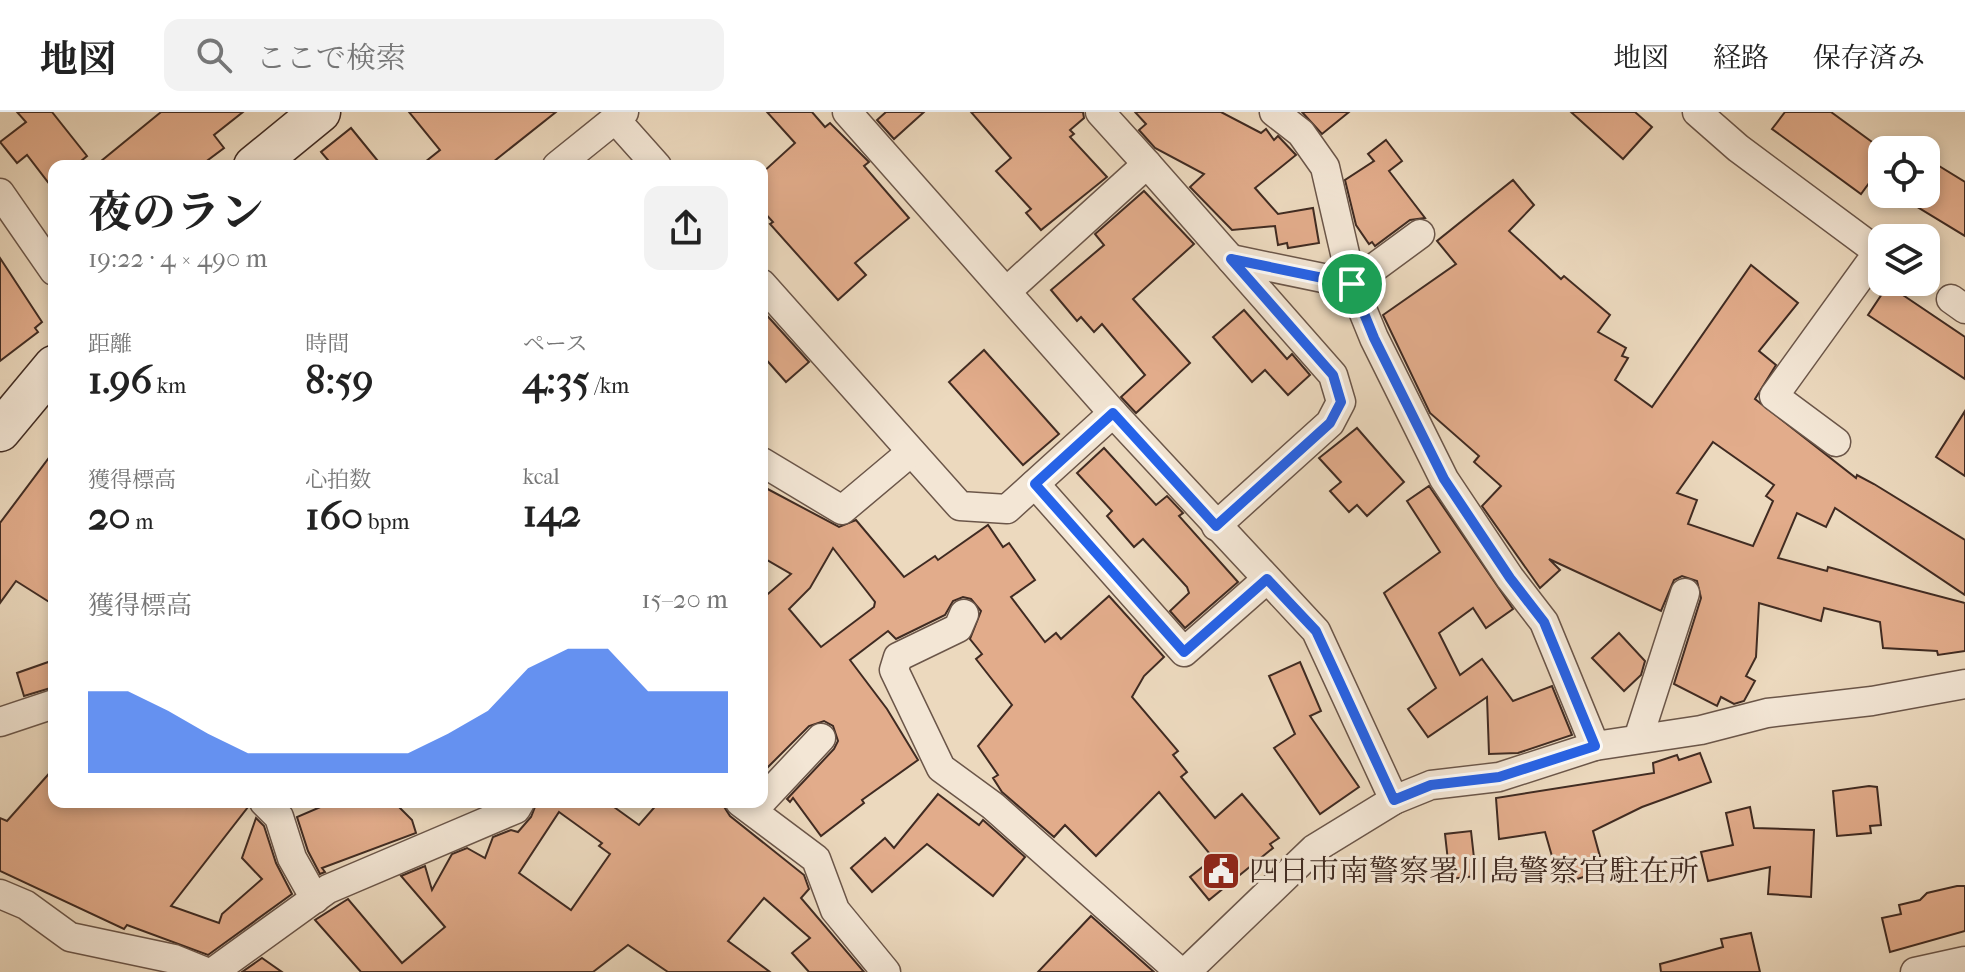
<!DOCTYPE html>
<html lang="ja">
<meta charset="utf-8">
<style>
body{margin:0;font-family:"IM FELL French Canon","Noto Serif JP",serif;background:#f2f2f2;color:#222;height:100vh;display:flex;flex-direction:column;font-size:30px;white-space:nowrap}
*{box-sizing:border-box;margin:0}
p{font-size:26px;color:#767676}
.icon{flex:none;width:44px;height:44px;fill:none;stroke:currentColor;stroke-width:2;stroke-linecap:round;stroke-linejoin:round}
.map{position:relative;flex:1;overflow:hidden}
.side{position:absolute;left:48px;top:48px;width:720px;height:648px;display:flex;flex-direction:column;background:#fff;border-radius:16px;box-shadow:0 4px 12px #0003}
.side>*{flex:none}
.buttons{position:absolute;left:1868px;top:24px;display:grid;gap:16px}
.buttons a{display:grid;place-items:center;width:72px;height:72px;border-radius:16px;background:#fff;box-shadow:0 4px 12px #0003;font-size:40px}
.pin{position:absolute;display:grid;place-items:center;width:68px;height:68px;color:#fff;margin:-34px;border:4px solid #fff;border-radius:50%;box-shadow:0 2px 8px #0007}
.round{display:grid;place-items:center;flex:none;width:84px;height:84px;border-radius:16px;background:#f2f2f2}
.headline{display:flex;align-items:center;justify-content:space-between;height:136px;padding:0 40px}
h1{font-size:44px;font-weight:700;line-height:60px}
.metrics{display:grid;grid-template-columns:repeat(3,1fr);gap:12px;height:136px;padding:8px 40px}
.metrics div{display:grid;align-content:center}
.metrics b{font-size:40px;font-weight:700}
.metrics small{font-size:22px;font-weight:400}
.metrics p{font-size:22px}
.chart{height:224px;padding:16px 40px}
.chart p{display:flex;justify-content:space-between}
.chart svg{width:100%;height:144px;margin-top:8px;fill:#2563eb;opacity:.7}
header{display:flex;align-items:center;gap:48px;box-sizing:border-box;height:112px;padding:0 40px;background:#fff;border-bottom:2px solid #e0e0e0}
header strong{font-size:38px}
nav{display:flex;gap:44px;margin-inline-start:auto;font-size:28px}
.search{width:560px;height:72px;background:#f2f2f2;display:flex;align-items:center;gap:20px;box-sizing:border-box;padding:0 28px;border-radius:16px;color:#767676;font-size:30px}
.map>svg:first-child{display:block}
.building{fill:#e2ac8b;stroke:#402b22;stroke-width:2;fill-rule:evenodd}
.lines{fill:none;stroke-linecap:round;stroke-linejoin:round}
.minor-casing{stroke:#6b5649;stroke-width:31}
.secondary-casing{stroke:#402b22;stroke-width:43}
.minor{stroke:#f3e6d5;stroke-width:28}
.secondary{stroke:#f3e6d5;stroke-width:40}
.route-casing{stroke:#fff;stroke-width:16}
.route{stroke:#2563eb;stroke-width:10}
.labels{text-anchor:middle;stroke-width:6;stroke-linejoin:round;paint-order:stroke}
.poi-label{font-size:30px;fill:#402b22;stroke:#f3e6d5;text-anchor:start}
</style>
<header>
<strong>地図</strong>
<div class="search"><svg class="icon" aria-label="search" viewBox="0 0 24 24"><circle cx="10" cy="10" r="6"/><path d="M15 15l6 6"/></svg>ここで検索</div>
<nav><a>地図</a><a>経路</a><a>保存済み</a></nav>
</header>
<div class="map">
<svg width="1965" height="860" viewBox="0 0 1965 860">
<rect width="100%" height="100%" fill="#ecd9be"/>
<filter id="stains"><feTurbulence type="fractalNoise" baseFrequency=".0025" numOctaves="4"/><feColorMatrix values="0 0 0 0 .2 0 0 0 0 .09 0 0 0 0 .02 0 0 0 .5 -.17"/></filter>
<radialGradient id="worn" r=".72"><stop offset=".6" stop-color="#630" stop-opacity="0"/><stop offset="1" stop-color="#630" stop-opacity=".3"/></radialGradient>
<g class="building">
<polygon points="17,0 52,0 87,44 75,54 54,54 54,78 27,43 17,51 0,30 26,10"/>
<polygon points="161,0 243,0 214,23 224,36 200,54 95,54"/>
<polygon points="409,0 556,0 488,54 420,54 440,38"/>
<polygon points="767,0 812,0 825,15 830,11 869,50 864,54 909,106 855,151 866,163 838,188 770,112 773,110 762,98 762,61 795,31"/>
<polygon points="886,0 924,0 894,27 877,8"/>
<polygon points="971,0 1083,0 1084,6 1070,18 1074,22 1070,25 1107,65 1041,118 1026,101 1031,97 996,59 1011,46"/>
<polygon points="1135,0 1221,0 1261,21 1266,17 1274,28 1278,24 1296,43 1255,76 1278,102 1313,96 1319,131 1288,136 1287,131 1278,133 1275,114 1232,118 1190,75 1204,62 1155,36 1139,18 1146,12"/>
<polygon points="1302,0 1349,0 1322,22"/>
<polygon points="1571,0 1635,0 1652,15 1623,47"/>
<polygon points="1785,0 1831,0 1883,38 1881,72 1872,67 1861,82 1772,17"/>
<polygon points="351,16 382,54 333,54 321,40"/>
<polygon points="1386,28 1402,49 1389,59 1425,106 1410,108 1375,134 1372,130 1369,132 1356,113 1345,68 1374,49 1368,42"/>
<polygon points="1926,46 1965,70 1965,124 1896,82 1926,82"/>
<path d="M1513,68L1534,93L1509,119L1561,167L1564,164L1610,203L1598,220L1626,236L1622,244L1628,246L1615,268L1652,295L1751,153L1798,191L1759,239L1776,253L1755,287L1856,366L1857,363L1874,372L1965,428V483L1835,396L1826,415L1797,401L1778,446L1827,459L1828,455L1965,491V539L1938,543L1937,539L1883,536L1880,510L1824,496L1821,509L1759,491L1756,545L1746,564L1755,569L1744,589L1734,592L1721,585L1717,594L1674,572L1701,486L1697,469L1682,464L1674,468L1661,499L1549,447L1560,458L1540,476L1482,394L1501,374L1474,350L1479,344L1430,301L1383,203L1456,152L1437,129ZM1713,330L1774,373L1766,384L1773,389L1753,434L1688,412L1697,388L1677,381Z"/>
<polygon points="1144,79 1194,132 1133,187 1190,251 1136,301 1121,285 1145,263 1102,212 1094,220 1081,205 1077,209 1051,178 1104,133 1095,122"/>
<polygon points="0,146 42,210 35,216 38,220 0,249"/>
<polygon points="1888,173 1965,225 1965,267 1868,203"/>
<polygon points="762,198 809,250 786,270 762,243"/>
<polygon points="1244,198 1287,247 1292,242 1310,263 1288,283 1265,258 1252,270 1213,225"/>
<polygon points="984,238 1059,322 1023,353 949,270"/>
<polygon points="1965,299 1965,364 1936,345"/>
<polygon points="1357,316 1404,370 1367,404 1357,393 1349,400 1330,379 1341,370 1319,346"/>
<polygon points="1104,336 1156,393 1167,384 1183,401 1179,404 1238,470 1185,516 1170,499 1189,481 1187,475 1143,427 1134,435 1107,404 1112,399 1077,361"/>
<polygon points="54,339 54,493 16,469 0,491 0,411"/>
<path d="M762,374L839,415L856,408L904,465L935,444L938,448L988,413L1003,435L1009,431L1035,468L1011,485L1045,530L1056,521L1061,527L1109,484L1164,545L1144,564L1132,585L1178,639L1173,643L1187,660L1181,665L1215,706L1242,682L1279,726L1270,732L1273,736L1209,788L1190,765L1210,749L1206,745L1210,742L1159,680L1096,744L1065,713L1054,725L1002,680L993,666L998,663L978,634L1012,593L976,547L982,542L970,527L981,499L971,487L963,485L953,489L945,503L896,527L888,519L850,548L887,597L918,648L862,688L864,691L821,724L793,686L790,690L787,687L834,637L838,629L833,614L824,609L809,614L762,661V487L791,462L762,445ZM833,436L875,490L874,495L821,535L789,497L810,476Z"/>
<polygon points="1429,374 1513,497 1486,516 1473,496 1439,521 1460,563 1482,547 1513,589 1552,574 1572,623 1518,641 1489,642 1487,585 1428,625 1408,597 1436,576 1384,481 1440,440 1407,389"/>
<polygon points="1619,521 1645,549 1641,563 1624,579 1592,546"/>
<polygon points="54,548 54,575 24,584 17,561"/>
<polygon points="1300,550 1321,599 1310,604 1359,675 1320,702 1274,636 1295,622 1269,564"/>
<polygon points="1700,641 1711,670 1642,695 1593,719 1604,759 1560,772 1545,720 1499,727 1496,686 1654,661 1653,651 1677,643 1679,648"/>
<polygon points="54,656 54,690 247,690 248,695 171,794 219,811 222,802 262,767 242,746 256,706 264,714 276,751 292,782 208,843 127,813 124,817 0,759 0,706 7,709"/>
<polygon points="1869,674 1877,675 1881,713 1870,714 1871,721 1837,724 1833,679"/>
<polygon points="938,682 979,713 983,708 1025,745 993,784 927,732 872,780 851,756 885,726 894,736"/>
<polygon points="332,690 394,690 412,708 416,721 322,756 325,760 320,762 308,739 297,705"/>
<path d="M537,690H607L639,713L659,690H721L730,704L804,763L809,777L801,786L864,860H809L792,841L810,826L764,786L728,829L770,860H668L628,833L593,860H361L315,808L348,787L402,851L445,815L401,764L425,754L432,778L452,742L467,736L485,746L493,725L511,718L518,720L531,705ZM559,700L602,731L599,734L610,742L571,798L519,761Z"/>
<polygon points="1750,695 1754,716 1814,718 1811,785 1768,782 1770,755 1708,769 1701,740 1733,733 1726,701"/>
<polygon points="1471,719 1476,764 1450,767 1445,722"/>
<polygon points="1957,774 1965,774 1965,819 1890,840 1882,806 1901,802 1899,793 1920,788 1927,781"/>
<polygon points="1091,804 1154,860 1038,860"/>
<polygon points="1751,821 1760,860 1661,860 1660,852 1723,835 1721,827"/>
<polygon points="262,846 282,860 242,860"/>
</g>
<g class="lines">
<g class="minor-casing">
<g id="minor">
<polyline points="847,0 1113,301 1316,519 1394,688"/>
<polyline points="1100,0 1147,52"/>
<polyline points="1274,0 1301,21 1325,55 1352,172 1374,226 1444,367 1510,466 1544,510 1595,634"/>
<polyline points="1697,0 1738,36 1878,140 1774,284 1836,330"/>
<polyline points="615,7 657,54"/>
<polyline points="557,54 624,0"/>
<polyline points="0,81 54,159"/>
<polyline points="1231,147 1352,172 1420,122"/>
<polyline points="762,172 960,394 1007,397 1113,301"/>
<polyline points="1007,179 1147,52 1333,263 1341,290 1330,311 1216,414"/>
<polyline points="1951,187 1965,197"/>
<polyline points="762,350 842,398 911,340"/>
<polyline points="1035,372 1184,540 1267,467"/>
<polyline points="964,502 958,516 898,545 894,558 941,656 993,694 1180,860"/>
<polyline points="0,610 54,592"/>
<polyline points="1638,627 1685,481"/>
<polyline points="762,689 821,626"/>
<polyline points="264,690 279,705 292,746 315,787"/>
<polyline points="740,690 816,747 835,798 886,860"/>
<polyline points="0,782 26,793 70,825 174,847 206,860"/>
<polyline points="213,860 328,777 516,697 520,690"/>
<polyline points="1186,860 1314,737 1394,688 1431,673 1499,665 1595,634 1701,618 1767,601 1872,589 1965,572"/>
<polyline points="1915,860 1965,849"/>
</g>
</g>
<g class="secondary-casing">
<g id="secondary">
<polyline points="254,54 320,0"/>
<polyline points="0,319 54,254"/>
</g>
</g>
<use href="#minor" class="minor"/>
<use href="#secondary" class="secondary"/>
</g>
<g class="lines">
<g class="route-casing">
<polygon id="route" points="1231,147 1352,172 1374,226 1444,367 1510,466 1544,510 1595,634 1499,665 1431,673 1394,688 1316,519 1267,467 1184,540 1035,372 1113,301 1216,414 1330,311 1341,290 1333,263"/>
</g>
<use href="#route" class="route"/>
</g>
<defs>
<g id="civic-square" transform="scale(2)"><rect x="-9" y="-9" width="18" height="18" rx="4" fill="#8f2418" stroke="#f3e6d5"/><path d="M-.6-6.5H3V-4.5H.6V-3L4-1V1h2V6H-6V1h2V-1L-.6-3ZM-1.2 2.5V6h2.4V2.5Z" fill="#fff"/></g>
</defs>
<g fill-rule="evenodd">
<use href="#civic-square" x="1221" y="759"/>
</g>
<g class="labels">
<g class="poi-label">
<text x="1249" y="769">四日市南警察署川島警察官駐在所</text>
</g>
</g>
<rect width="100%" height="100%" filter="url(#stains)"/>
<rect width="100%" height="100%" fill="url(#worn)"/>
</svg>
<div class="buttons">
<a><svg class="icon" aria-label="locate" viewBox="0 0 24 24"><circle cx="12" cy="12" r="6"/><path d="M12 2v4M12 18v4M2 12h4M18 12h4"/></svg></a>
<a><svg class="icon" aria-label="layers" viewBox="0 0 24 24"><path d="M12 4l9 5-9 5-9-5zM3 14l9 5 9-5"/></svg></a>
</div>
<div class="pin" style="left:1352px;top:172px;background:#1e9e55"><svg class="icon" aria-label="arrive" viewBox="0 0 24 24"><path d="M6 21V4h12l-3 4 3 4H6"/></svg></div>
<section class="side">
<div class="headline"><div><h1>夜のラン</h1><p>19:22 · 4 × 490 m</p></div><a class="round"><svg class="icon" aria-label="share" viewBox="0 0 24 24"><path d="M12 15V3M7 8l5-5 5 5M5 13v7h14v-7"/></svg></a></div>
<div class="metrics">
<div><p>距離</p><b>1.96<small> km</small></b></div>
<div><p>時間</p><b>8:59</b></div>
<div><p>ペース</p><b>4:35<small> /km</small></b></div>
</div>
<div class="metrics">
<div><p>獲得標高</p><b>20<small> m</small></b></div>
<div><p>心拍数</p><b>160<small> bpm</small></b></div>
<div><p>kcal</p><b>142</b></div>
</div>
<div class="chart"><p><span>獲得標高</span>15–20 m</p>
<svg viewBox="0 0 160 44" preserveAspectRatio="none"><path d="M0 44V19L10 19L20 25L30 32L40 38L50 38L60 38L70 38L80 38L90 32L100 25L110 12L120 6L130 6L140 19L150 19L160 19V44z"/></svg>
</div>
</section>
</div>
